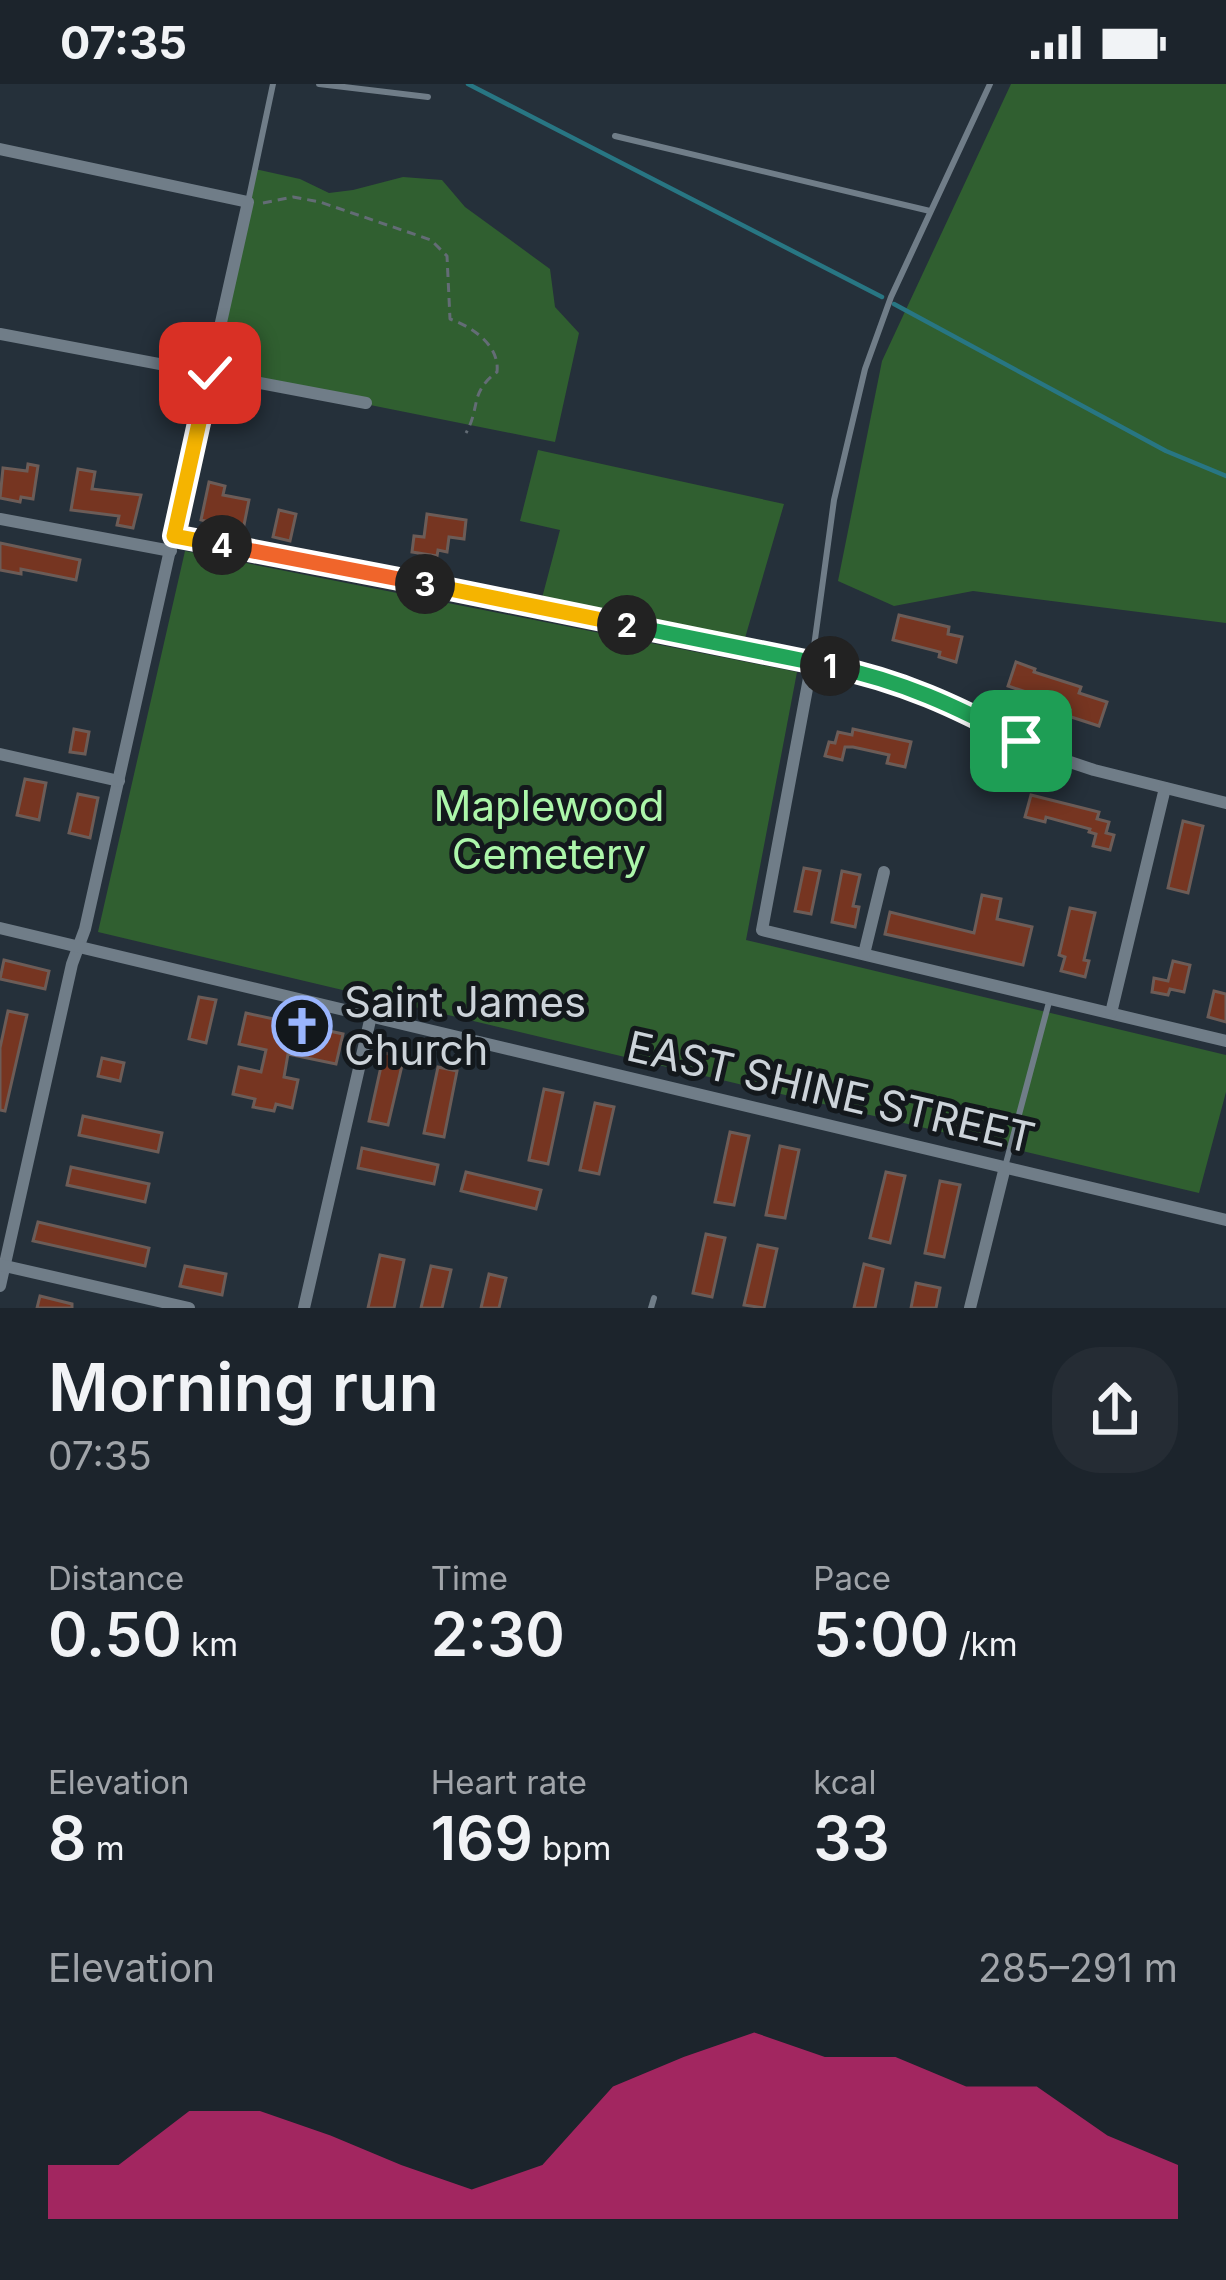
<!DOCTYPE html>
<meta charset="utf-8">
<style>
body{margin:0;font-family:Inter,sans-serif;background:#252c34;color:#f1f3f6;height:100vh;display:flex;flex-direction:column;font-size:45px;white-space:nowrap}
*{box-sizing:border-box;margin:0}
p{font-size:39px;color:#a0a4a9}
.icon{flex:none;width:66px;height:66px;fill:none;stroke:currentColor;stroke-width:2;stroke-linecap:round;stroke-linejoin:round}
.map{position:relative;height:1224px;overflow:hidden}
.panel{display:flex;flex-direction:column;background:#1c242c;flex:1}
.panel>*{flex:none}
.pin{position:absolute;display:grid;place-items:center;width:102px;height:102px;color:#fff;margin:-51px;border-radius:24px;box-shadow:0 6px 18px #0006}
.km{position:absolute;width:60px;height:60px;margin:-30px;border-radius:50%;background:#222;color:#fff;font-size:33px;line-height:60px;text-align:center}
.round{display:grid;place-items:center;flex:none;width:126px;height:126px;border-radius:48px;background:#252c34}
.headline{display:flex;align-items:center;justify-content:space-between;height:204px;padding:0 48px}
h1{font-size:66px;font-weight:600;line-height:90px}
.metrics{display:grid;grid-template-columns:repeat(3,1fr);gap:18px;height:204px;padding:12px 48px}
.metrics div{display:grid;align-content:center}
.metrics b{font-size:60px;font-weight:600}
.metrics small{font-size:33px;font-weight:400}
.metrics p{font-size:33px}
.chart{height:336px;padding:24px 48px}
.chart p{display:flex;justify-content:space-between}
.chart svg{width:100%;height:216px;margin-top:12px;fill:#db2777;opacity:.7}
.status{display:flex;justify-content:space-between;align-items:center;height:84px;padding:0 60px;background:#1c242c;direction:ltr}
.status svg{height:33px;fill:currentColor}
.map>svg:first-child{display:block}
.green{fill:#305f30}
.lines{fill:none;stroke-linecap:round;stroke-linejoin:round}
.stream{stroke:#287683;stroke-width:4.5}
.building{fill:#763521;stroke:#6c5c57;stroke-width:3}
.path{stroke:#636c75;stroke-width:3;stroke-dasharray:9 6;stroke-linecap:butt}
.service{stroke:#707d88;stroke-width:6}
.minor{stroke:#707d88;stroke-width:12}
.split-1-casing{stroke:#fff;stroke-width:24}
.split-2-casing{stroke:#fff;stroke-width:24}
.split-3-casing{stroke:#fff;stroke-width:24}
.split-4-casing{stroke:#fff;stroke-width:24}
.split-5-casing{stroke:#fff;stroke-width:24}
.split-1{stroke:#22a559;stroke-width:15}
.split-2{stroke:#22a559;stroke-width:15}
.split-3{stroke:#f5b400;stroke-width:15}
.split-4{stroke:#f0652b;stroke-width:15}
.split-5{stroke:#f5b400;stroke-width:15}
.labels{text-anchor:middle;stroke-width:10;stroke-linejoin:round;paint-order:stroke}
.park-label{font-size:42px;fill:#acf6aa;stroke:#13181c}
.poi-label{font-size:42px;fill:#ccd3d9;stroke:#13181c;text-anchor:start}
.street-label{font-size:42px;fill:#ccd3d9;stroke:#13181c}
</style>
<div class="status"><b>07:35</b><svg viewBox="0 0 49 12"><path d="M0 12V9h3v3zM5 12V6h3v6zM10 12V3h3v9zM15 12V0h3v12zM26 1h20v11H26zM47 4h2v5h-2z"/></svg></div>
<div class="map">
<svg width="1226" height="1224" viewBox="0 0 1226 1224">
<rect width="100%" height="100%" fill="#25303a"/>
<g class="green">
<polygon points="1011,0 1226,0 1226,539 973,507 894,522 838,497 882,277"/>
<polygon points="255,85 300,95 329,109 353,106 403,93 442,96 465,123 550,185 555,223 579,249 555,358 210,289"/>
<polygon points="538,366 784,420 745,554 542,514 560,446 520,437"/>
<polygon points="185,467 797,588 746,856 1226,971 1226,1008 1199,1109 98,848"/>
</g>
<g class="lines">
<g class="stream">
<polyline points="468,0 882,213"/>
<polyline points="894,220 1166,367 1226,392"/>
</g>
</g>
<g class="building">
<polygon points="28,380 38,382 33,415 21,413 20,418 0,414 3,384 27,387"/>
<polygon points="78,385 95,388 92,405 141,411 133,444 117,441 119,432 71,426"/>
<polygon points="209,398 225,402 223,411 249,416 243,446 201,436"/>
<polygon points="279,426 296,430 290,457 273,453"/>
<polygon points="427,430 466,436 464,455 449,453 447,468 438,466 437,472 412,468 414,452 424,453"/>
<polygon points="0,459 80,476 76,496 21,485 21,490 0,486"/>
<polygon points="899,531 949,543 948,550 962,553 956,578 939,573 940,568 893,556"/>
<polygon points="1016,578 1035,585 1034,588 1081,603 1079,609 1107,618 1099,642 1068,632 1070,626 1024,612 1026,608 1008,602"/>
<polygon points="74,645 89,648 85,670 70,668"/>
<polygon points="853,645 911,658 905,683 887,679 889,671 853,663 845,663 842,676 825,672 829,658 835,659 838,648 852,651"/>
<polygon points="25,695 46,699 39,736 17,731"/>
<polygon points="78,710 98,714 90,754 69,749"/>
<polygon points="1031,711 1099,728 1097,735 1109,738 1106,749 1114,751 1110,766 1093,762 1096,750 1089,748 1090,745 1046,733 1045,738 1025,733"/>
<polygon points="1183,737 1203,742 1188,809 1168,804"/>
<polygon points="804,784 820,787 811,830 795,827"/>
<polygon points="842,787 860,791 853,822 859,823 855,843 832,838"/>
<polygon points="982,811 1001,815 997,835 1032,843 1023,881 885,850 890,828 974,849"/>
<polygon points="1070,824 1095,829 1084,876 1089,877 1085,893 1061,887 1065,873 1059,871"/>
<polygon points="4,876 49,887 45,905 0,895"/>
<polygon points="1173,877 1190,881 1184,908 1170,905 1168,911 1152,908 1154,894 1168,897"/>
<polygon points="1214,907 1226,910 1226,938 1208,933"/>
<polygon points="199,913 216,916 206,959 189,955"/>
<polygon points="8,927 27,931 5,1027 0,1026 0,964"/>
<polygon points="246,929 343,950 336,980 288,970 284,993 298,996 292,1024 276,1020 274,1027 253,1023 255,1015 233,1010 239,983 261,988 266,966 239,960"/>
<polygon points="384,969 404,973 388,1041 369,1037"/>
<polygon points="102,974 124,979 120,997 98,992"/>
<polygon points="438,983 457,987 444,1053 424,1049"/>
<polygon points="544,1005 563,1009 548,1080 529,1076"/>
<polygon points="595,1019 614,1023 599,1090 580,1086"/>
<polygon points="83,1032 162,1049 158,1068 79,1051"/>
<polygon points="730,1048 749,1052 734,1121 715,1118"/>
<polygon points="780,1062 799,1066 785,1134 766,1131"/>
<polygon points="362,1064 438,1081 434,1100 358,1084"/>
<polygon points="71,1083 149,1100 145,1118 67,1101"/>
<polygon points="466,1088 541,1106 536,1125 461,1107"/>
<polygon points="886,1088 905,1092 890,1159 870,1154"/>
<polygon points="940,1097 960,1101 944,1173 925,1169"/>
<polygon points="38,1138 149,1164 145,1182 33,1157"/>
<polygon points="706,1150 725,1154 712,1213 693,1209"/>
<polygon points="758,1161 777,1165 764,1224 744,1221"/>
<polygon points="380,1171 404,1176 394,1224 368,1224"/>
<polygon points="864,1180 883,1185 875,1224 854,1224"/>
<polygon points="185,1182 226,1190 222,1211 180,1202"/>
<polygon points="431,1182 451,1186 442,1224 421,1224"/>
<polygon points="489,1190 506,1194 499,1224 481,1224"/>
<polygon points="916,1199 940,1204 936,1224 911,1224"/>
<polygon points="40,1212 72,1220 72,1224 37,1224"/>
</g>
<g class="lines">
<path class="path" d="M263,119L293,113L320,118L431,156L447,172L450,235C473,243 500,262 497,288C469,309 481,322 466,349"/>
<g class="service">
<polyline points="319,0 428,13"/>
<polyline points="615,52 930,127"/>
<polyline points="248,118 273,0"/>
<polyline points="812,577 834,416 865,285 891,213 990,0"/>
<polyline points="1005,1083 1049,918"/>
<polyline points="651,1224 654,1214"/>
</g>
<g class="minor">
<polyline points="0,65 248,118 85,845 72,880 0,1202"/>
<polyline points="0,250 366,319"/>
<polyline points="0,435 171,467"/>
<polyline points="174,452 862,589 926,609 1064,676 1094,686 1226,719"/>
<polyline points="812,578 762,846 1226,957"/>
<polyline points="0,670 119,697"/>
<polyline points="0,844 1226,1136"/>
<polyline points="864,870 884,788"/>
<polyline points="1111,929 1165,704"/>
<polyline points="1,1181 189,1224"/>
<polyline points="304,1224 371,932"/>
<polyline points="970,1224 1005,1083"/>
</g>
</g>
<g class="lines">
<g class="split-1-casing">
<path id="split-1" d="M830,582C902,597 956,622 1021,657"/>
</g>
<g class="split-2-casing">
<polyline id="split-2" points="627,541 830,582"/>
</g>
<g class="split-3-casing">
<polyline id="split-3" points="425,500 627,541"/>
</g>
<g class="split-4-casing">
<polyline id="split-4" points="222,461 425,500"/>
</g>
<g class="split-5-casing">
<polyline id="split-5" points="210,289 174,452 222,461"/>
</g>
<use href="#split-1" class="split-1"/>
<use href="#split-2" class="split-2"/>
<use href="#split-3" class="split-3"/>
<use href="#split-4" class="split-4"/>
<use href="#split-5" class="split-5"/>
</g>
<defs>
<g id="church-ring" transform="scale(3)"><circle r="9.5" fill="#13181c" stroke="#9ab5fd" stroke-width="1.5"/><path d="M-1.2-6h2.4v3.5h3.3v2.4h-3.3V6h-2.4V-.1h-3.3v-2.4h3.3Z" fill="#9ab5fd"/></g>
</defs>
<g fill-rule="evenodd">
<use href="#church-ring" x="302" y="942"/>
</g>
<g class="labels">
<g class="park-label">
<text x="549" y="737">Maplewood<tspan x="549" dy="48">Cemetery</tspan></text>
</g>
<g class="poi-label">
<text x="344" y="933">Saint James<tspan x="344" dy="48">Church</tspan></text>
</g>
<g class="street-label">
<text transform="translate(831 1008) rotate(13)" y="15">EAST SHINE STREET</text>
</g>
</g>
</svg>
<div class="pin" style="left:1021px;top:657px;background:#1e9e55"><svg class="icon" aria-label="arrive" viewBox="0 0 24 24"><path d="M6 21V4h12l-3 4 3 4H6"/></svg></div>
<div class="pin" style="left:210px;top:289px;background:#d93025"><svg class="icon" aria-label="check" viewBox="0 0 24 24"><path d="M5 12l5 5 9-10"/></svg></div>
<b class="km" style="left:830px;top:582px">1</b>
<b class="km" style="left:627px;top:541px">2</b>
<b class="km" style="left:425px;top:500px">3</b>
<b class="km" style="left:222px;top:461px">4</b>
</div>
<section class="panel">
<div class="headline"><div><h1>Morning run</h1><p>07:35</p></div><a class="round"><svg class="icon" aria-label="share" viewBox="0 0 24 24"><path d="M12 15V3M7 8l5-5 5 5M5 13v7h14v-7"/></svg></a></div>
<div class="metrics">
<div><p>Distance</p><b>0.50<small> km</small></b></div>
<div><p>Time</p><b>2:30</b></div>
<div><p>Pace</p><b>5:00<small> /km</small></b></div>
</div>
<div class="metrics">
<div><p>Elevation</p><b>8<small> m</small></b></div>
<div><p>Heart rate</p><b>169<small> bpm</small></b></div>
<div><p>kcal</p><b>33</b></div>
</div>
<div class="chart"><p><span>Elevation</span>285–291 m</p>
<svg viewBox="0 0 160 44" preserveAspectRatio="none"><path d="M0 44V33L10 33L20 22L30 22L40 27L50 33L60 38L70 33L80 17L90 11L100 6L110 11L120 11L130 17L140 17L150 27L160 33V44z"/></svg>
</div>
</section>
